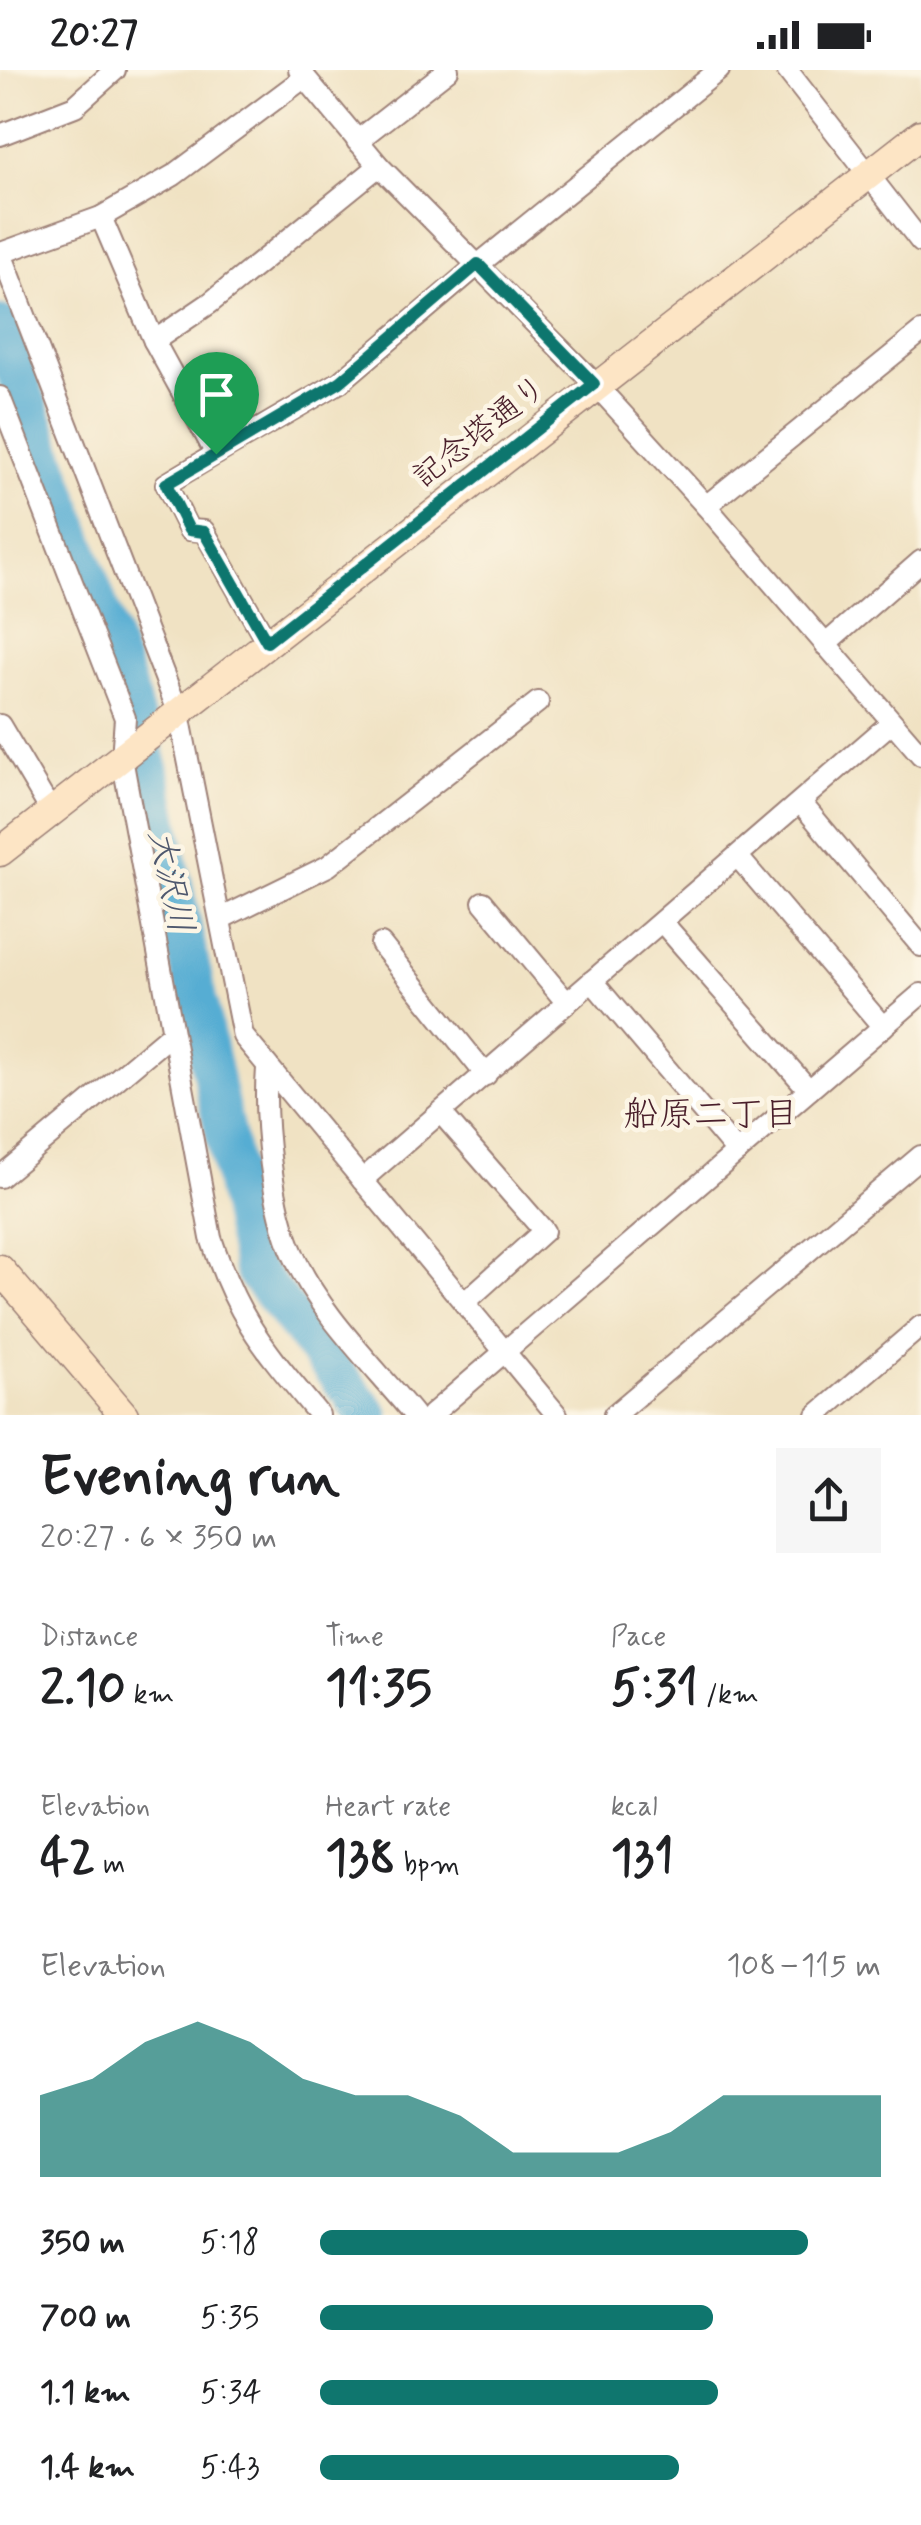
<!DOCTYPE html>
<meta charset="utf-8">
<style>
body{margin:0;font-family:Mynerve,"Klee One",sans-serif;background:#f6f6f6;color:#202124;height:100vh;display:flex;flex-direction:column;font-size:38px;white-space:nowrap}
*{box-sizing:border-box;margin:0}
p{font-size:32px;color:#757577}
.icon{flex:none;width:55px;height:55px;fill:none;stroke:currentColor;stroke-width:2;stroke-linecap:round;stroke-linejoin:round}
.map{position:relative;height:1345px;overflow:hidden}
.side{display:flex;flex-direction:column;background:#fff;flex:1}
.side>*{flex:none}
.pin{position:absolute;display:grid;place-items:center;width:85px;height:85px;color:#fff;margin:-102px -42px;border-radius:50% 50% 50% 0;rotate:-45deg;box-shadow:0 0 10px #0007}
.pin .icon{rotate:45deg}
.round{display:grid;place-items:center;flex:none;width:105px;height:105px;border-radius:0px;background:#f6f6f6}
.headline{display:flex;align-items:center;justify-content:space-between;height:170px;padding:0 40px}
h1{font-size:55px;font-weight:700;line-height:75px}
.figures{display:grid;grid-template-columns:repeat(3,1fr);gap:15px;height:170px;padding:10px 40px}
.figures div{display:grid;align-content:center}
.figures b{font-size:50px;font-weight:700}
.figures small{font-size:28px;font-weight:400}
.figures p{font-size:28px}
.chart{height:280px;padding:20px 40px}
.chart p{display:flex;justify-content:space-between}
.chart svg{width:100%;height:180px;margin-top:10px;fill:#0f766e;opacity:.7}
ul{padding:0 40px;list-style:none;font-size:32px}
li{display:grid;grid-template-columns:160px 120px 1fr;align-items:center;height:75px}
li i{height:25px;border-radius:12px;background:#0f766e}
.status{display:flex;justify-content:space-between;align-items:center;height:70px;padding:0 50px;background:#fff;direction:ltr}
.status svg{height:28px;fill:currentColor}
.map>svg:first-child{display:block}
.lines{fill:none;stroke-linecap:round;stroke-linejoin:round}
.river{stroke:#56add3;stroke-width:40}
.street-casing{stroke:#9d8077;stroke-width:24}
.secondary-casing{stroke:#9d8077;stroke-width:31}
.street{stroke:#fff;stroke-width:20}
.secondary{stroke:#fde5c5;stroke-width:28}
.route-casing{stroke:#fff;stroke-width:20}
.route{stroke:#0f766e;stroke-width:12}
.labels{text-anchor:middle;stroke-width:9;stroke-linejoin:round;paint-order:stroke}
.street-label{font-size:32px;fill:#4a1f2b;stroke:#fcf5e5}
.water-label{font-size:35px;font-style:italic;fill:#4f586e;stroke:#fcf5e5}
.neighbourhood-label{font-size:35px;fill:#4a1f2b;stroke:#fcf5e5}
</style>
<div class="status"><b>20:27</b><svg viewBox="0 0 49 12"><path d="M0 12V9h3v3zM5 12V6h3v6zM10 12V3h3v9zM15 12V0h3v12zM26 1h20v11H26zM47 4h2v5h-2z"/></svg></div>
<div class="map">
<svg width="921" height="1345" viewBox="0 0 921 1345">
<rect width="100%" height="100%" fill="#fcf5e5"/>
<filter id="ink" filterUnits="userSpaceOnUse"><feTurbulence type="fractalNoise" baseFrequency=".01" numOctaves="2"/><feDisplacementMap in="SourceGraphic" scale="20" xChannelSelector="R" yChannelSelector="G"/><feConvolveMatrix kernelMatrix="1 2 1 2 8 2 1 2 1" color-interpolation-filters="sRGB"/></filter>
<filter id="wash" filterUnits="userSpaceOnUse"><feTurbulence type="fractalNoise" baseFrequency=".0048" numOctaves="4" result="noise"/><feDisplacementMap in="SourceGraphic" scale="40" xChannelSelector="R" yChannelSelector="G"/><feGaussianBlur stdDeviation="2.25" result="paint"/><feColorMatrix in="noise" values="0 0 0 0 0 0 0 0 0 0 0 0 0 0 0 0 0 1.4 0 .05"/><feComposite in="paint" operator="in"/></filter>
<g filter="url(#wash)">
<rect width="100%" height="100%" fill="#f0e2c3"/>
<g class="lines">
<polyline class="river" points="0,255 125,614 149,699 253,1199 369,1345"/>
</g>
</g>
<g filter="url(#ink)">
<g class="lines">
<g class="street-casing">
<g id="street">
<polyline points="299,0 379,96 595,314 706,436 921,685"/>
<polyline points="787,0 921,172"/>
<polyline points="305,7 174,105 101,147 1,183 179,644 243,966 557,1345"/>
<polyline points="0,65 75,36 115,0"/>
<polyline points="357,71 448,0"/>
<polyline points="101,147 154,271 216,384 166,414 189,460 204,461 267,572"/>
<polyline points="154,271 210,233 379,96"/>
<path d="M0,327L125,648L122,688L211,1168C238,1251 265,1279 319,1345"/>
<polyline points="216,384 340,312 479,194 719,0"/>
<polyline points="706,436 921,262"/>
<polyline points="825,575 921,491"/>
<polyline points="0,655 52,743"/>
<polyline points="802,734 921,876"/>
<polyline points="738,787 883,957"/>
<polyline points="483,832 567,933"/>
<polyline points="222,848 328,796 538,632"/>
<polyline points="663,853 809,1020"/>
<polyline points="381,874 486,1005"/>
<polyline points="592,911 737,1082"/>
<path d="M267,998C263,1051 272,1138 294,1186C320,1245 374,1296 414,1345"/>
<polyline points="442,1044 544,1161 464,1233"/>
<polyline points="0,1107 171,964"/>
<polyline points="362,1110 892,652"/>
<polyline points="431,1345 921,924"/>
<polyline points="614,1345 921,1086"/>
<polyline points="817,1345 921,1256"/>
</g>
</g>
<g class="secondary-casing">
<g id="secondary">
<polyline points="0,782 921,64"/>
<polyline points="0,1199 124,1345"/>
</g>
</g>
<use href="#street" class="street"/>
<use href="#secondary" class="secondary"/>
</g>
</g>
<g class="lines" filter="url(#ink)">
<g class="route-casing">
<polygon id="route" points="478,194 594,314 267,572 204,462 189,460 166,414 340,312"/>
</g>
<use href="#route" class="route"/>
</g>
<g class="labels">
<g class="street-label">
<text transform="translate(479 361) rotate(-38)" y="11">記念塔通り</text>
</g>
<g class="water-label">
<text transform="translate(172 811) rotate(78)" y="12">大沢川</text>
</g>
<g class="neighbourhood-label">
<text x="711" y="1055">船原二丁目</text>
</g>
</g>
</svg>
<div class="pin" style="left:216px;top:384px;background:#1e9e55"><svg class="icon" aria-label="arrive" viewBox="0 0 24 24"><path d="M6 21V4h12l-3 4 3 4H6"/></svg></div>
</div>
<section class="side">
<div class="headline"><div><h1>Evening run</h1><p>20:27 · 6 × 350 m</p></div><a class="round"><svg class="icon" aria-label="share" viewBox="0 0 24 24"><path d="M12 15V3M7 8l5-5 5 5M5 13v7h14v-7"/></svg></a></div>
<div class="figures">
<div><p>Distance</p><b>2.10<small> km</small></b></div>
<div><p>Time</p><b>11:35</b></div>
<div><p>Pace</p><b>5:31<small> /km</small></b></div>
</div>
<div class="figures">
<div><p>Elevation</p><b>42<small> m</small></b></div>
<div><p>Heart rate</p><b>138<small> bpm</small></b></div>
<div><p>kcal</p><b>131</b></div>
</div>
<div class="chart"><p><span>Elevation</span>108–115 m</p>
<svg viewBox="0 0 160 44" preserveAspectRatio="none"><path d="M0 44V24L10 20L20 11L30 6L40 11L50 20L60 24L70 24L80 29L90 38L100 38L110 38L120 33L130 24L140 24L150 24L160 24V44z"/></svg>
</div>
<ul>
<li><b>350 m</b>5:18<i style="width:87%"></i></li>
<li><b>700 m</b>5:35<i style="width:70%"></i></li>
<li><b>1.1 km</b>5:34<i style="width:71%"></i></li>
<li><b>1.4 km</b>5:43<i style="width:64%"></i></li>
</ul>
</section>
